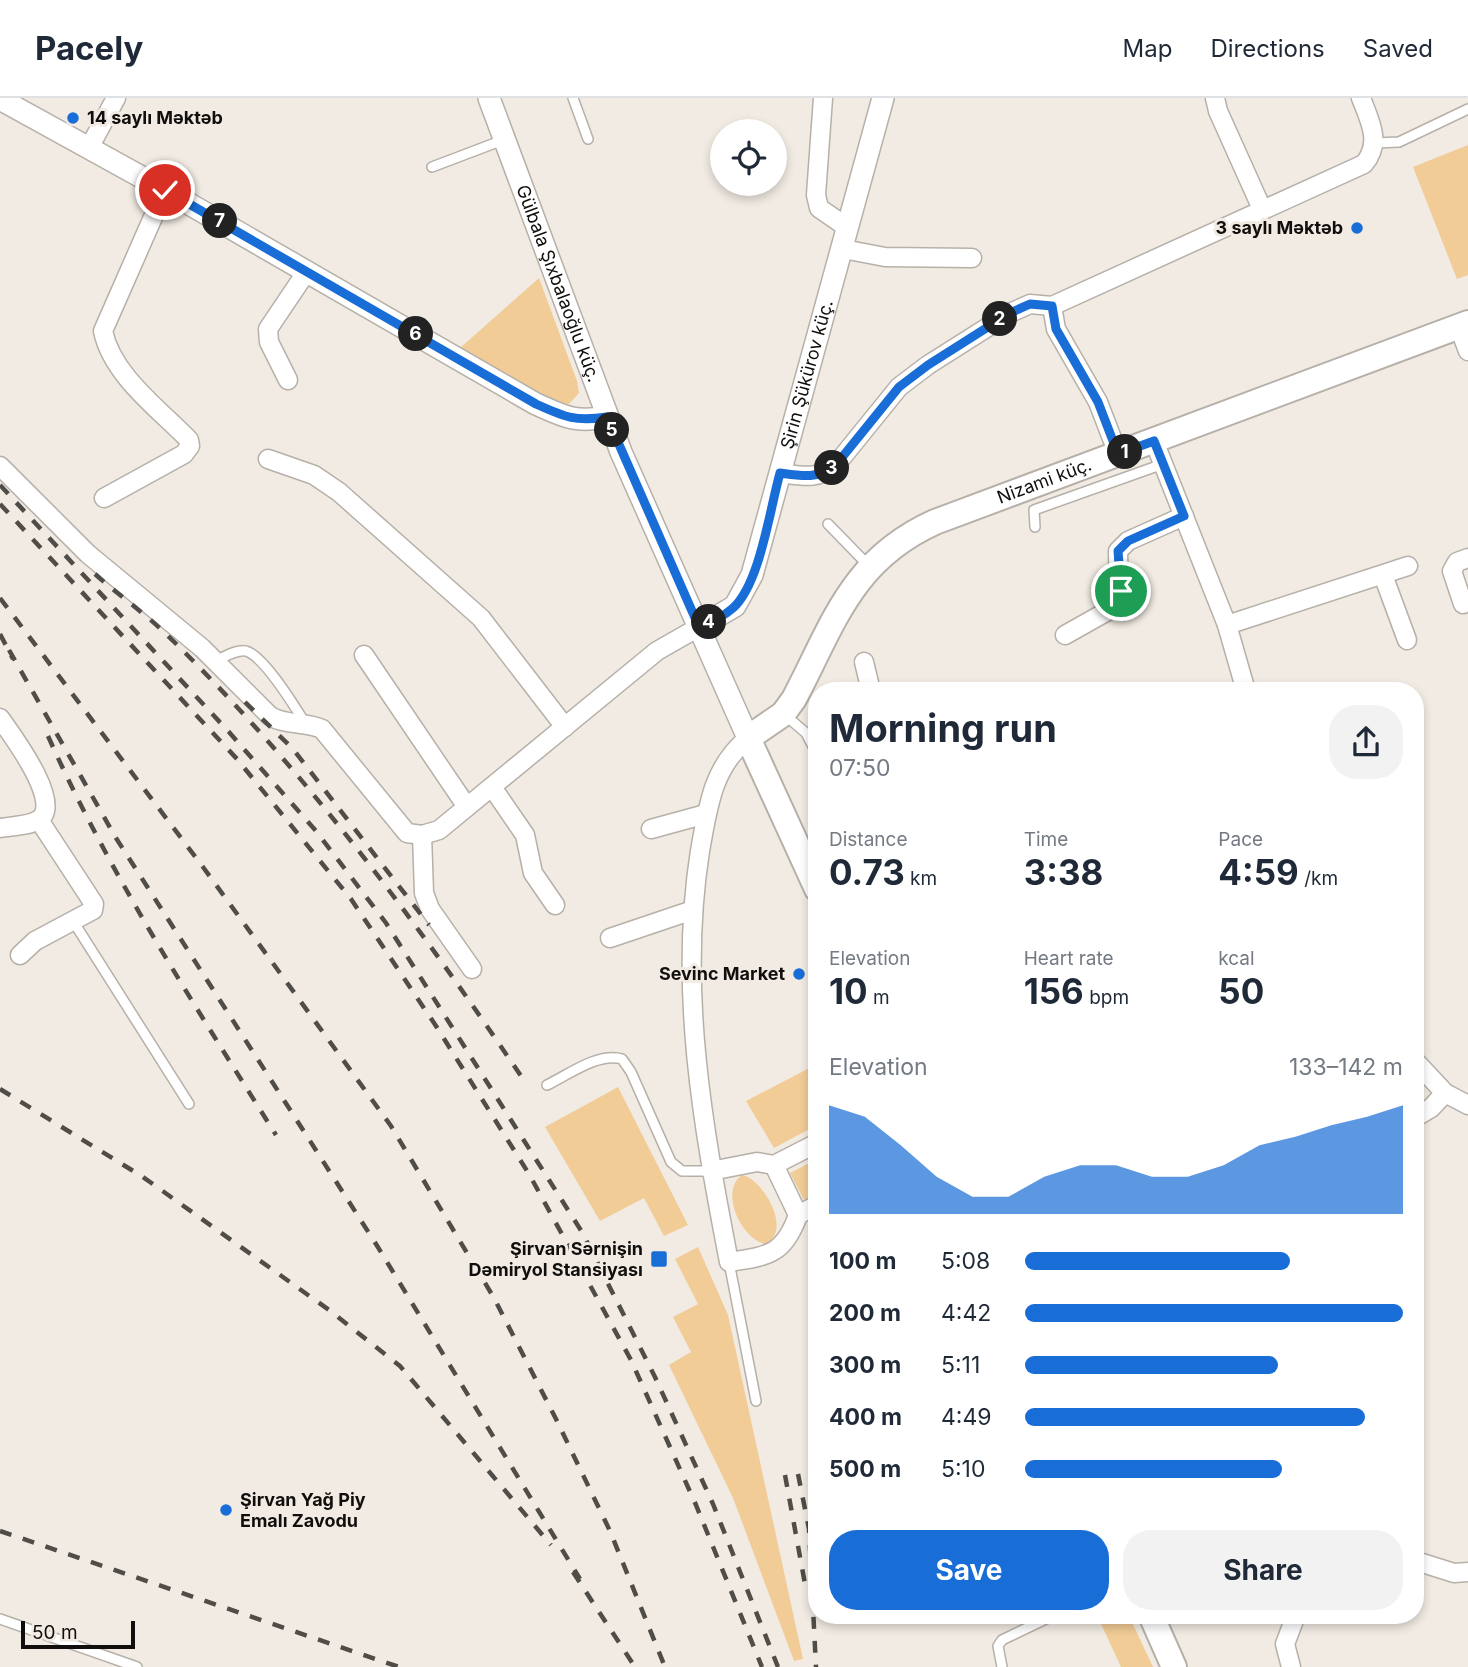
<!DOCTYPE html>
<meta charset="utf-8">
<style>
body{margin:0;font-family:Inter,sans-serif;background:#f2f2f3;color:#1f2937;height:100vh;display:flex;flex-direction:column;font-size:26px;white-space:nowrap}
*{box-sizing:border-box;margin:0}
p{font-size:23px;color:#747a83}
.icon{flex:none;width:38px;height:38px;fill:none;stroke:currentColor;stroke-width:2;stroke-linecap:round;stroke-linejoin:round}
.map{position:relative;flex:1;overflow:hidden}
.panel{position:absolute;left:808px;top:584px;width:616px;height:942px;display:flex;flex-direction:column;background:#fff;border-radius:28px;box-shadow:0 4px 10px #0003}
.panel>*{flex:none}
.controls{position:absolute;left:710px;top:21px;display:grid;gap:14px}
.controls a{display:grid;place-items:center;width:77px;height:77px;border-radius:50%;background:#fff;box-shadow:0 4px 10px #0003;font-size:35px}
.scale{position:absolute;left:21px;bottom:18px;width:114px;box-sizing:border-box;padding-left:7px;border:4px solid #110f0d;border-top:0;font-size:19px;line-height:24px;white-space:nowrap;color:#110f0d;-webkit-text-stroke:5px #f1ebe3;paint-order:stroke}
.pin{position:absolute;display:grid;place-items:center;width:60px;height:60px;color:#fff;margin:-30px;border:4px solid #fff;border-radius:50%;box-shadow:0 2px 7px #0007}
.km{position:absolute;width:35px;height:35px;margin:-18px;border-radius:50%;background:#222;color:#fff;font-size:19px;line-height:35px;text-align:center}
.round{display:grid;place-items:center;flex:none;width:74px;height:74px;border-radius:28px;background:#f2f2f3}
.headline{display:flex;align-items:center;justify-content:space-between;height:119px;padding:0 21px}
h1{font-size:38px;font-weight:700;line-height:52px}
.figures{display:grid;grid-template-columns:repeat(3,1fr);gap:10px;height:119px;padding:7px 21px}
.figures div{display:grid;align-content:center}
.figures b{font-size:35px;font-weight:700}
.figures small{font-size:19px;font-weight:400}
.figures p{font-size:19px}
.chart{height:196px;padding:14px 21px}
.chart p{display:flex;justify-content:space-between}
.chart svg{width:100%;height:126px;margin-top:7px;fill:#186dd7;opacity:.7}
.action{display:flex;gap:14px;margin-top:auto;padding:14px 21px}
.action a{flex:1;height:80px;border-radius:28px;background:#186dd7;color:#fff;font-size:28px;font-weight:700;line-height:80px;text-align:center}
.action a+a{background:#f2f2f3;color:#1f2937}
ul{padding:0 21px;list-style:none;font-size:23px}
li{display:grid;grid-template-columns:112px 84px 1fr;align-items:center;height:52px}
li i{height:18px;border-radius:9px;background:#186dd7}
header{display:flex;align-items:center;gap:42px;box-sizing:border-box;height:98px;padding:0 35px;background:#fff;border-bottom:2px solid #e0e1e3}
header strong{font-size:33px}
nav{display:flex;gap:38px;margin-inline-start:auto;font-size:24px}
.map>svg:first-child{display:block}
.green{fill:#f2cc97}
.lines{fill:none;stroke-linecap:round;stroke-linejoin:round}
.service-casing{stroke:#b6b0a9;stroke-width:12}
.minor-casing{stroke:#b6b0a9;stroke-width:21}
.tertiary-casing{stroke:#b6b0a9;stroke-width:24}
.secondary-casing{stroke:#b6b0a9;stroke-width:28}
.service{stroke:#fff;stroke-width:9}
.minor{stroke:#fff;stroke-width:18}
.tertiary{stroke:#fff;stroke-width:21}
.secondary{stroke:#fff;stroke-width:24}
.rail{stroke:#504d49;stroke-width:4.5;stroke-dasharray:12 12;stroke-linecap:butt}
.route-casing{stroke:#fff;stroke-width:14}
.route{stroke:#186dd7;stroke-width:9}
.poi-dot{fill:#186dd7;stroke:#f1ebe3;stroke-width:2.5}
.labels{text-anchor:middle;stroke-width:6;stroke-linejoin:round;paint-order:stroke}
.poi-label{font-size:18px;font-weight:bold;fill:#110f0d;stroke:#f1ebe3;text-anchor:end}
.street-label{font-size:18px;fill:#110f0d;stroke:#f1ebe3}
</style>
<header>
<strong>Pacely</strong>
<nav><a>Map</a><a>Directions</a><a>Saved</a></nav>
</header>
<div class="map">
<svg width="1468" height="1569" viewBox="0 0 1468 1569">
<rect width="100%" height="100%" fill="#f1ebe3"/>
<g class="green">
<polygon points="1468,47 1468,177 1457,181 1413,69"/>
<polygon points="539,180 577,283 579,295 569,306 557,304 460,250"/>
<polygon points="817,966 817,1027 774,1050 746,1003"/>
<polygon points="618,989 688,1127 664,1138 644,1100 600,1123 545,1029"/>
<polygon points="817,1061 817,1096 804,1102 790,1075"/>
<path d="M742,1077C762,1080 794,1133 765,1146C741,1141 719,1093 742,1077Z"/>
<polygon points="698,1149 728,1217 803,1561 794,1563 733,1400 669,1267 691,1254 673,1219 698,1206 675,1161"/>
<polygon points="1097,1517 1117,1517 1120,1522 1129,1518 1153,1569 1121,1569"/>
</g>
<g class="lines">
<g class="service-casing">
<g id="service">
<polyline points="573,0 588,41"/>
<polyline points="1375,45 1399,44 1468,11"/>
<polyline points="432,69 503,42"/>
<polyline points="828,426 869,468"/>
<polyline points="1035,429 1034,412 1163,366"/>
<path d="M215,563C224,559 237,551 246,553C264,558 295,609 305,625"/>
<polyline points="785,617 806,635 817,656"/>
<polyline points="73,823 189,1006"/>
<path d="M547,987C568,977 598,954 622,961L631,974L671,1064L682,1073H711"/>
<polyline points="729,1164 756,1303"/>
<polyline points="0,1521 137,1569"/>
<polyline points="1002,1569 998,1548 1002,1542 1054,1517"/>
</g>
</g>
<g class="minor-casing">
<g id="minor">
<polyline points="823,0 816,97 819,110 848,130"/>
<polyline points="1215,0 1218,13 1262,111"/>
<polyline points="89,50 116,0"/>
<polyline points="843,151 885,159 972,160"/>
<polyline points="1459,229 1468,253"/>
<polyline points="288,282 269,244 268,231 307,173"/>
<polyline points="1154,343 1227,527 1246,593"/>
<path d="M1118,356L1098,304L1056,231L1052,208L1364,66C1382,45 1370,23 1361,0"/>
<polyline points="268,361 314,377 339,394 481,520 565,629"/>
<path d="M0,368L88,456L202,550L270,618C286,628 305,623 322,631L407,735L422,737L439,732L657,553L699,529"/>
<path d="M780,375C802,378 817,382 835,368L899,289L928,267L1010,215L1030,206L1052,208"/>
<path d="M104,400L184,356L190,348L189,342C159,311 112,277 103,233L165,92"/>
<polyline points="1383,477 1407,542"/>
<polyline points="1463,506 1452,473 1457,464 1468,460"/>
<polyline points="1227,527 1408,468"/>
<polyline points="1065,537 1113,510 1119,502 1118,453 1128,443 1184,418"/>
<polyline points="364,557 467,709"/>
<polyline points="864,564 871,593"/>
<path d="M0,620C11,636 65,707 38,722C29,728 11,728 0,730"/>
<path d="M748,640C712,670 708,709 700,753C678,892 703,1029 729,1164C768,1158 784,1157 798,1117L817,1107"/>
<polyline points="492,689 525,737 533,775 555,807"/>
<polyline points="651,731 706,716"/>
<polyline points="422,737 424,795 430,811 472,871"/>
<polyline points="610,840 693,812"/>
<polyline points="20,857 35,843 93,812 94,806 39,722"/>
<polyline points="1416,964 1445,995 1468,1007"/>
<polyline points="1416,1019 1431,1010 1445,995"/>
<polyline points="774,1067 798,1117"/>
<polyline points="711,1073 757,1064 774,1067 817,1045"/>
<polyline points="1416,1463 1454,1475 1468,1474"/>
<polyline points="1291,1569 1285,1546 1296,1517"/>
</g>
</g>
<g class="tertiary-casing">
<g id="tertiary">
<path id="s1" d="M489,0L621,354L748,640"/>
<path d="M0,1L165,92L536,306C565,319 575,325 607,319"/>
<path id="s2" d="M699,529L735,508L752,477L883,0"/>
</g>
</g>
<g class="secondary-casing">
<g id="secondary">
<path id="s3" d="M817,791L748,640L783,616L794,601C834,525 851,462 935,424L1468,225"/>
<polyline points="1151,1517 1174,1569"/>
</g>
</g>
<use href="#service" class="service"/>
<use href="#minor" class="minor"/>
<use href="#tertiary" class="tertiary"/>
<use href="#secondary" class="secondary"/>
<g class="rail">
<polyline points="0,387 229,634 316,733 386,825 582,1134 655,1279 713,1406 778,1569"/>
<polyline points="0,406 237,661 351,801 436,928 529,1076 631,1262 696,1407 762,1569"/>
<path d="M95,476C117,496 142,513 164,534C301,667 414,820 521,978"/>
<polyline points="0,500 203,769 391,1028 494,1200 556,1321 610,1433 665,1569"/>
<polyline points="0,536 13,561"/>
<polyline points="9,552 116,740 376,1146 580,1481"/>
<polyline points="245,604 293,651 429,827"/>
<path d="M48,638C111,779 194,906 276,1037"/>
<polyline points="0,991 143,1079 329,1212 400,1268 551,1447"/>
<polyline points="798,1376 809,1431 816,1569"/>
<polyline points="785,1377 805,1486"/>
<polyline points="0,1433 399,1569"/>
<polyline points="573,1474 635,1569"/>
</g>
</g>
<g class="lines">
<g class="route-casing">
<path id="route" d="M165,92L536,306C565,319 575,324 607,319L699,529C711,524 723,519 733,510C760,486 770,410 780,375C802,378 817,381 835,368L899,289L928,267L1010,215L1030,206L1052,208L1056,231L1098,304L1118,356L1154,343L1184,418L1128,443L1118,453L1121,493"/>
</g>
<use href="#route" class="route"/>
</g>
<g class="poi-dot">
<circle cx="73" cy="20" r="7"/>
<circle cx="1357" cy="130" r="7"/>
<circle cx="799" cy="876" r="7"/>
<rect x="650" y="1152" width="18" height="18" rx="3.5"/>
<circle cx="226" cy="1412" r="7"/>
</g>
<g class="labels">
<g class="poi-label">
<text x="87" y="26" text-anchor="start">14 saylı Məktəb</text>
<text x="1343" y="136">3 saylı Məktəb</text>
<text x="785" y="882">Sevinc Market</text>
<text x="643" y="1157">Şirvan Sərnişin<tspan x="643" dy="21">Dəmiryol Stansiyası</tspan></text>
<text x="240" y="1408" text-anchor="start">Şirvan Yağ Piy<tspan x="240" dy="21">Emalı Zavodu</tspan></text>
</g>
<g class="street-label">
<text dy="6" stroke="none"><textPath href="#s1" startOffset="198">Gülbala Şıxbalaoğlu küç.</textPath></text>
<text dy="6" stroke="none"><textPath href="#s2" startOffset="285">Şirin Şükürov küç.</textPath></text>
<text dy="6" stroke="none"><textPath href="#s3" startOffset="576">Nizami küç.</textPath></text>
</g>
</g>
</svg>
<div class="controls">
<a><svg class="icon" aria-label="locate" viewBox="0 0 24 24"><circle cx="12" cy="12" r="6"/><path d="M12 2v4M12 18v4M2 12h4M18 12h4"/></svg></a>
</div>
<div class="scale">50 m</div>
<div class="pin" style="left:1121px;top:493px;background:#1e9e55"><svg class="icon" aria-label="arrive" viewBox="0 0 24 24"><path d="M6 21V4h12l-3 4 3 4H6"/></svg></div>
<div class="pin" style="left:165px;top:92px;background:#d93025"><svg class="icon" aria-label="check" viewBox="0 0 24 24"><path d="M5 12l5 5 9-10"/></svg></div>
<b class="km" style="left:1125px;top:354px">1</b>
<b class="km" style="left:1000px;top:221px">2</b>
<b class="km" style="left:832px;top:370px">3</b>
<b class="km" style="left:709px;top:524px">4</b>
<b class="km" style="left:612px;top:332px">5</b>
<b class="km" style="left:416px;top:236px">6</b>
<b class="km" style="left:220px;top:123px">7</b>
<section class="panel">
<div class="headline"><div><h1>Morning run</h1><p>07:50</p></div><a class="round"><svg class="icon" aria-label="share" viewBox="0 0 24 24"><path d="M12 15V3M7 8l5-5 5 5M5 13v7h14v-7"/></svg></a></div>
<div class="figures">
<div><p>Distance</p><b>0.73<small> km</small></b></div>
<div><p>Time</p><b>3:38</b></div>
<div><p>Pace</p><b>4:59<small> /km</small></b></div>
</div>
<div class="figures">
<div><p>Elevation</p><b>10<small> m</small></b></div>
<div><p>Heart rate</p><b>156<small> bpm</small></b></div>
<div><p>kcal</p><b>50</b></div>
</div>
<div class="chart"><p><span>Elevation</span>133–142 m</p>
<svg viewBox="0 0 160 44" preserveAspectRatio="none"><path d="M0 44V6L10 10L20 20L30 31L40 38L50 38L60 31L70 27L80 27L90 31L100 31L110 27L120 20L130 17L140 13L150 10L160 6V44z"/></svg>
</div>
<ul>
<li><b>100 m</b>5:08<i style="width:70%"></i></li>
<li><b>200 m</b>4:42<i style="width:100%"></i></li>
<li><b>300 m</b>5:11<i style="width:67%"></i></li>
<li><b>400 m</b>4:49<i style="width:90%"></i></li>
<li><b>500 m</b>5:10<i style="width:68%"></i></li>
</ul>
<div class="action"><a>Save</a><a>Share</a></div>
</section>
</div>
